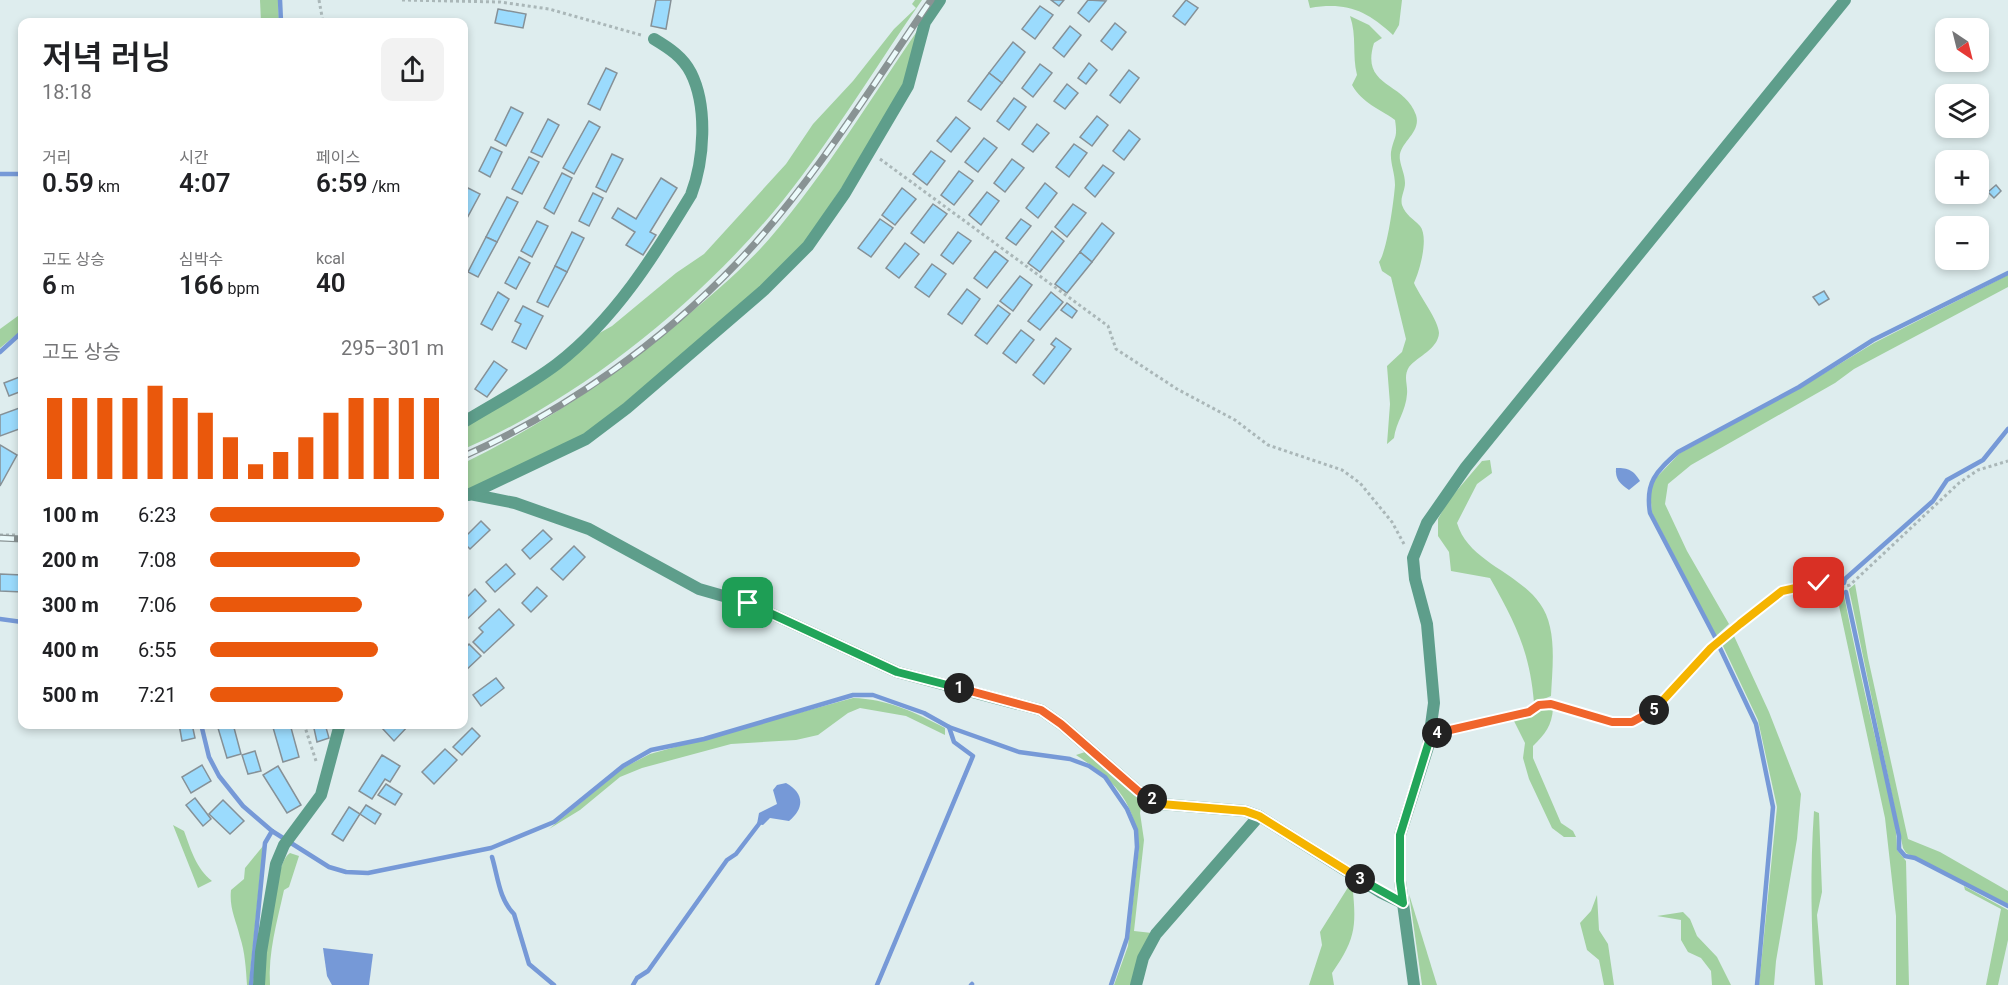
<!DOCTYPE html>
<html lang="ko">
<meta charset="utf-8">
<style>
body{margin:0;font-family:Roboto,"Noto Sans KR",sans-serif;background:#f2f2f2;color:#202124;height:100vh;display:flex;flex-direction:column;font-size:22px;white-space:nowrap}
*{box-sizing:border-box;margin:0}
p{font-size:20px;color:#757577}
.icon{flex:none;width:33px;height:33px;fill:none;stroke:currentColor;stroke-width:2;stroke-linecap:round;stroke-linejoin:round}
.map{position:relative;flex:1;overflow:hidden}
.details{position:absolute;left:18px;top:18px;width:450px;height:711px;display:flex;flex-direction:column;background:#fff;border-radius:12px;box-shadow:0 3px 9px #0003}
.details>*{flex:none}
.needle{width:39px;rotate:145deg}
.controls{position:absolute;left:1935px;top:18px;display:grid;gap:12px}
.controls a{display:grid;place-items:center;width:54px;height:54px;border-radius:12px;background:#fff;box-shadow:0 3px 9px #0003;font-size:30px}
.pin{position:absolute;display:grid;place-items:center;width:51px;height:51px;color:#fff;margin:-26px;border-radius:12px;box-shadow:0 3px 9px #0006}
.km{position:absolute;width:30px;height:30px;margin:-15px;border-radius:50%;background:#222;color:#fff;font-size:16px;line-height:30px;text-align:center}
.round{display:grid;place-items:center;flex:none;width:63px;height:63px;border-radius:12px;background:#f2f2f2}
.headline{display:flex;align-items:center;justify-content:space-between;height:102px;padding:0 24px}
h1{font-size:33px;font-weight:600;line-height:45px}
.metrics{display:grid;grid-template-columns:repeat(3,1fr);gap:9px;height:102px;padding:6px 24px}
.metrics div{display:grid;align-content:center}
.metrics b{font-size:26px;font-weight:600}
.metrics small{font-size:16px;font-weight:400}
.metrics p{font-size:16px}
.chart{height:168px;padding:12px 24px}
.chart p{display:flex;justify-content:space-between}
.chart svg{width:100%;height:108px;margin-top:6px;stroke:#ea580c;stroke-width:6}
ul{padding:0 24px;list-style:none;font-size:20px}
li{display:grid;grid-template-columns:96px 72px 1fr;align-items:center;height:45px}
li i{height:15px;border-radius:8px;background:#ea580c}
.map>svg:first-child{display:block}
.green{fill:#a2d1a0}
.water{fill:#7699d7}
.lines{fill:none;stroke-linecap:round;stroke-linejoin:round}
.stream{stroke:#7699d7;stroke-width:4.5}
.building{fill:#9bdbfd;stroke:#869197;stroke-width:1.5}
.path{stroke:#aab7b8;stroke-width:3;stroke-dasharray:3 3;stroke-linecap:butt}
.minor{stroke:#5e9e8b;stroke-width:12}
.rail-casing{stroke:#899394;stroke-width:7}
.rail{stroke:#ebfafb;stroke-width:4.5;stroke-dasharray:14;stroke-linecap:butt}
.split-1-casing{stroke:#fff;stroke-width:12}
.split-2-casing{stroke:#fff;stroke-width:12}
.split-3-casing{stroke:#fff;stroke-width:12}
.split-4-casing{stroke:#fff;stroke-width:12}
.split-5-casing{stroke:#fff;stroke-width:12}
.split-6-casing{stroke:#fff;stroke-width:12}
.split-1{stroke:#22a559;stroke-width:8}
.split-2{stroke:#f0652b;stroke-width:8}
.split-3{stroke:#f5b400;stroke-width:8}
.split-4{stroke:#22a559;stroke-width:8}
.split-5{stroke:#f0652b;stroke-width:8}
.split-6{stroke:#f5b400;stroke-width:8}
</style>
<div class="map">
<svg width="2008" height="985" viewBox="0 0 2008 985">
<rect width="100%" height="100%" fill="#deedee"/>
<g class="green">
<polygon points="260,0 278,0 279,22 261,22"/>
<path d="M915,0H922C881,59 844,120 801,177C720,286 589,395 464,449V426L589,339L612,326L676,273L704,254L786,164L813,124L853,81L894,29L916,8L912,4Z"/>
<path d="M1308,0H1402L1399,25L1393,35C1366,10 1346,2 1310,8Z"/>
<path d="M1350,16L1369,25L1382,38L1374,43C1360,88 1404,81 1416,115C1422,134 1397,143 1400,160C1401,167 1405,175 1405,183C1405,191 1400,197 1402,205C1406,216 1413,218 1420,226C1429,237 1420,270 1414,283C1419,295 1439,321 1439,333C1438,349 1418,356 1409,367C1403,377 1408,384 1407,394C1406,411 1396,422 1394,438L1387,444L1390,404L1387,366L1402,352L1406,339L1391,277L1382,271L1379,262C1387,252 1394,200 1395,185C1395,173 1390,163 1391,152C1394,136 1398,139 1395,120C1379,108 1363,104 1352,85L1357,75C1352,55 1357,36 1350,16Z"/>
<path d="M920,27L905,84L866,151L804,244L760,289L584,437L464,492V463C544,424 615,376 683,319C714,293 744,268 770,238C826,173 871,98 920,27Z"/>
<polygon points="2008,275 2008,287 1854,369 1835,383 1691,465 1668,484 1665,504 1687,551 1729,624 1716,636 1652,513 1650,492 1654,480 1680,453 1800,388 1874,343"/>
<polygon points="22,313 22,330 0,348 0,329"/>
<path d="M1490,460L1492,473L1477,484L1457,523C1471,570 1539,574 1550,627C1555,649 1552,674 1551,696L1534,703C1530,652 1515,622 1490,578L1451,571L1449,552L1438,536V519L1448,501L1482,461Z"/>
<polygon points="1855,584 1868,658 1908,839 1940,852 2008,891 2008,904 1906,853 1903,848 1849,589"/>
<path d="M1843,591C1853,641 1864,691 1876,741C1884,775 1897,814 1897,850L1906,861L1909,985H1896V916L1885,818L1836,592Z"/>
<polygon points="1734,636 1769,712 1801,794 1797,839 1776,961 1774,985 1759,985 1777,807 1758,720 1722,644"/>
<path d="M853,698C887,699 915,712 945,728V735L906,716L860,708L848,713L818,735L796,740L731,744L642,768L620,777L580,810L549,829L623,768L650,754Z"/>
<path d="M1540,707L1553,708C1552,726 1545,734 1533,746V758L1561,823L1573,831L1576,837H1564L1552,828L1529,779L1523,758L1525,743L1513,719L1527,716Z"/>
<path d="M1088,751L1142,802L1140,813L1144,840L1134,931L1152,933L1130,985H1114L1128,946L1139,847C1134,800 1114,780 1076,755Z"/>
<path d="M1814,811L1819,813L1822,892L1817,915L1823,985H1815C1811,927 1810,868 1814,811Z"/>
<path d="M173,825L184,831C191,850 196,868 212,881L198,888Z"/>
<path d="M263,846L249,985H247C246,969 245,952 240,937C236,920 229,908 231,890L244,879L245,868Z"/>
<path d="M290,853L299,856L289,887L284,890C277,922 268,952 270,985H262C265,961 273,863 290,853Z"/>
<path d="M1352,881C1356,924 1358,936 1332,973L1334,985H1309L1322,945L1320,932Z"/>
<polygon points="1964,886 2008,910 2008,940 1998,985 1986,985 2001,909 1965,890"/>
<polygon points="1409,894 1437,985 1422,985"/>
<polygon points="1597,895 1599,930 1608,944 1614,985 1604,985 1599,960 1587,950 1580,923 1591,911"/>
<polygon points="1683,912 1690,919 1697,936 1717,957 1731,985 1712,985 1711,971 1701,958 1688,952 1681,940 1681,920 1657,916"/>
</g>
<g class="water">
<path d="M1616,468C1629,468 1633,470 1640,481L1629,490C1620,484 1615,479 1616,468Z"/>
<path d="M786,783C804,793 805,808 789,821L770,818L763,825L757,824L759,813L777,804L773,790L777,785Z"/>
<polygon points="323,948 373,954 369,985 332,985 327,976"/>
</g>
<g class="lines">
<g class="stream">
<polyline points="280,0 281,22"/>
<polyline points="0,174 22,174"/>
<polyline points="0,352 22,332"/>
<polyline points="1844,583 1845,579 1933,501 1947,480 1983,460 2008,429"/>
<polyline points="1846,592 1899,836 1899,849 1905,856 1915,858 2008,906"/>
<polyline points="0,619 22,622"/>
<path d="M1715,637L1650,513C1645,482 1656,472 1678,452L1799,387L1873,340L2008,273"/>
<polyline points="1719,646 1756,724 1773,807 1757,985"/>
<polyline points="201,724 209,757 219,776 243,806 272,831 329,867 346,872 368,873 491,848 554,822 623,766 651,750 704,739 853,695 873,695 924,713 949,727 1019,752 1070,759 1089,766 1105,777 1127,809 1136,830 1137,847 1127,938 1111,985"/>
<path d="M492,857C498,877 499,899 514,914L529,964L554,985"/>
<polyline points="251,985 265,843 272,831"/>
<polyline points="633,985 637,978 648,971 727,860 736,854 762,820"/>
<polyline points="877,985 973,756 954,742 949,727"/>
<polyline points="971,985 972,984"/>
</g>
</g>
<g class="building">
<polygon points="656,0 671,0 666,29 651,26"/>
<polygon points="1051,0 1064,0 1059,6"/>
<polygon points="1088,0 1106,1 1089,22 1078,13"/>
<polygon points="1186,0 1198,8 1185,25 1173,16"/>
<polygon points="1040,6 1053,15 1035,39 1022,29"/>
<polygon points="498,9 526,14 523,28 495,23"/>
<polygon points="1115,23 1126,32 1112,50 1101,41"/>
<polygon points="1070,26 1081,35 1064,57 1053,48"/>
<polygon points="1013,42 1025,52 1002,83 989,73"/>
<polygon points="1089,63 1097,70 1086,84 1078,78"/>
<polygon points="1040,64 1052,73 1033,97 1022,88"/>
<polygon points="606,68 617,73 600,110 588,104"/>
<polygon points="1129,70 1139,78 1120,103 1110,95"/>
<polygon points="989,73 1002,83 981,110 968,101"/>
<polygon points="1067,84 1078,93 1065,109 1054,101"/>
<polygon points="1014,98 1026,107 1009,130 997,121"/>
<polygon points="511,107 523,113 506,146 495,140"/>
<polygon points="1097,116 1108,125 1092,146 1080,137"/>
<polygon points="956,117 970,128 951,152 937,141"/>
<polygon points="548,119 559,125 542,157 531,152"/>
<polygon points="589,121 600,127 574,174 563,168"/>
<polygon points="1037,124 1049,133 1033,152 1022,144"/>
<polygon points="1129,130 1140,139 1124,160 1113,151"/>
<polygon points="984,138 997,148 978,172 965,162"/>
<polygon points="1074,144 1087,153 1069,177 1056,167"/>
<polygon points="491,147 502,152 490,177 479,171"/>
<polygon points="931,151 945,161 927,185 913,174"/>
<polygon points="612,154 623,159 606,192 596,187"/>
<polygon points="529,157 539,162 522,194 512,189"/>
<polygon points="1012,159 1024,168 1005,192 994,183"/>
<polygon points="1103,165 1114,173 1095,197 1085,188"/>
<polygon points="959,171 973,181 954,205 941,195"/>
<polygon points="562,173 572,178 554,214 544,208"/>
<polygon points="661,178 677,188 650,232 656,235 643,255 626,245 635,232 612,218 618,208 636,219"/>
<polygon points="1045,183 1057,193 1038,218 1026,208"/>
<polygon points="1996,185 2001,191 1994,198 1988,192"/>
<polygon points="468,188 480,194 466,220 464,218 464,197"/>
<polygon points="902,188 916,199 895,225 882,215"/>
<polygon points="987,192 999,201 981,225 969,215"/>
<polygon points="593,193 603,198 589,226 579,221"/>
<polygon points="507,197 518,202 497,242 486,237"/>
<polygon points="933,204 947,214 924,243 911,233"/>
<polygon points="1073,204 1086,213 1067,237 1055,227"/>
<polygon points="880,219 893,228 871,257 858,248"/>
<polygon points="1021,219 1031,226 1016,245 1006,238"/>
<polygon points="537,221 548,226 532,257 521,251"/>
<polygon points="1102,223 1114,233 1092,262 1080,252"/>
<polygon points="1052,231 1064,241 1040,272 1028,263"/>
<polygon points="572,232 584,238 567,272 555,266"/>
<polygon points="958,232 971,241 953,264 941,255"/>
<polygon points="486,237 497,242 478,277 468,272"/>
<polygon points="905,243 919,254 899,278 886,268"/>
<polygon points="995,251 1008,261 987,288 974,278"/>
<polygon points="1080,252 1092,262 1067,293 1055,284"/>
<polygon points="519,257 530,263 516,289 505,283"/>
<polygon points="932,264 946,274 929,297 915,287"/>
<polygon points="555,266 567,272 548,307 537,302"/>
<polygon points="1020,276 1032,285 1013,311 1000,301"/>
<polygon points="967,289 980,299 962,324 948,314"/>
<polygon points="1824,291 1829,299 1819,305 1813,297"/>
<polygon points="498,292 509,299 492,330 481,324"/>
<polygon points="1051,292 1063,302 1040,330 1028,321"/>
<polygon points="1067,303 1077,311 1072,318 1061,310"/>
<polygon points="998,305 1010,314 987,344 975,335"/>
<polygon points="523,306 543,316 526,349 512,342 521,324 515,321"/>
<polygon points="1021,330 1034,340 1016,363 1003,353"/>
<polygon points="1056,338 1071,349 1044,384 1033,375 1055,347 1051,344"/>
<polygon points="494,361 507,370 487,397 475,389"/>
<polygon points="22,376 22,391 9,396 4,383"/>
<polygon points="22,407 22,428 0,436 0,415"/>
<polygon points="0,445 17,455 0,486"/>
<polygon points="481,521 490,530 470,549 464,543 464,538"/>
<polygon points="543,530 552,539 530,559 522,550"/>
<polygon points="574,546 585,557 563,580 551,569"/>
<polygon points="506,564 515,574 495,592 486,582"/>
<polygon points="0,574 22,575 22,592 0,591"/>
<polygon points="537,587 547,596 531,612 522,603"/>
<polygon points="475,589 486,601 464,622 464,600"/>
<polygon points="499,609 514,625 484,653 473,642 483,632 479,628"/>
<polygon points="469,644 481,656 464,672 464,650"/>
<polygon points="496,678 504,688 481,706 473,695"/>
<polygon points="179,724 192,724 195,738 182,741"/>
<polygon points="233,724 241,754 227,758 218,728"/>
<polygon points="272,724 290,724 299,757 283,762"/>
<polygon points="313,724 325,724 329,738 317,742"/>
<polygon points="386,724 410,724 394,741 382,728"/>
<polygon points="472,728 480,736 462,755 453,747"/>
<polygon points="445,749 457,760 434,784 422,772"/>
<polygon points="255,751 261,771 248,774 242,755"/>
<polygon points="382,755 400,766 390,782 385,779 372,799 359,791"/>
<polygon points="202,765 211,781 191,793 182,777"/>
<polygon points="278,766 301,805 287,813 263,775"/>
<polygon points="386,784 402,794 395,805 378,795"/>
<polygon points="195,798 211,819 203,826 186,805"/>
<polygon points="223,800 244,821 230,834 209,814"/>
<polygon points="366,805 381,814 375,824 360,814"/>
<polygon points="349,807 360,814 343,841 332,834"/>
</g>
<g class="lines">
<g class="path">
<polyline points="319,0 323,22"/>
<polyline points="402,0 500,2 549,9 641,35"/>
<polyline points="880,159 1108,326 1116,349 1177,389 1235,420 1268,445 1342,470 1360,483 1392,522 1404,544"/>
<polyline points="0,535 22,535"/>
<polyline points="304,724 316,761"/>
<path d="M1444,731L1529,712C1559,690 1598,732 1633,722C1667,712 1687,670 1712,647C1733,628 1756,609 1780,593C1790,586 1807,582 1819,583C1832,584 1838,589 1850,585L1959,483L1978,470L2008,461"/>
</g>
<g class="minor">
<path d="M464,422C495,403 528,386 557,364C615,319 654,256 691,195C704,161 708,107 691,73C683,57 669,48 654,39"/>
<polyline points="470,494 515,503 589,529 699,589 748,603 897,672 1041,710 1061,724 1138,791 1161,804 1245,811 1259,816 1380,892 1403,903"/>
<polyline points="468,495 586,439 627,408 764,290 808,246 845,193 908,86 925,22 940,0"/>
<polyline points="259,985 261,952 276,864 284,845 321,795 340,724"/>
<polyline points="1136,985 1143,958 1156,934 1259,816"/>
<polyline points="1414,985 1400,881 1400,835 1428,747 1434,703 1427,624 1415,579 1413,558 1427,523 1466,467 1845,0"/>
</g>
<g class="rail-casing">
<g id="rail">
<path d="M464,456C565,411 661,343 737,263C812,184 870,89 931,0"/>
<polyline points="0,538 22,539"/>
</g>
</g>
<use href="#rail" class="rail"/>
</g>
<g class="lines">
<g class="split-1-casing">
<polyline id="split-1" points="748,603 897,672 959,688"/>
</g>
<g class="split-2-casing">
<polyline id="split-2" points="959,688 1041,710 1061,724 1138,791 1152,799"/>
</g>
<g class="split-3-casing">
<polyline id="split-3" points="1152,799 1161,804 1245,811 1259,816 1360,879"/>
</g>
<g class="split-4-casing">
<polyline id="split-4" points="1360,879 1403,903 1400,881 1400,835 1431,735 1437,733"/>
</g>
<g class="split-5-casing">
<polyline id="split-5" points="1437,733 1529,712 1539,705 1551,704 1612,722 1632,722 1654,710"/>
</g>
<g class="split-6-casing">
<polyline id="split-6" points="1654,710 1711,648 1740,624 1782,591 1819,583"/>
</g>
<use href="#split-1" class="split-1"/>
<use href="#split-2" class="split-2"/>
<use href="#split-3" class="split-3"/>
<use href="#split-4" class="split-4"/>
<use href="#split-5" class="split-5"/>
<use href="#split-6" class="split-6"/>
</g>
</svg>
<div class="controls">
<a><svg class="needle" viewBox="-14 -14 28 28"><path d="M0-13l5 13h-10z" fill="#e53935"/><path d="M0 13l5-13h-10z" fill="#757577"/></svg></a>
<a><svg class="icon" aria-label="layers" viewBox="0 0 24 24"><path d="M12 4l9 5-9 5-9-5zM3 14l9 5 9-5"/></svg></a>
<a>+</a>
<a>−</a>
</div>
<div class="pin" style="left:748px;top:603px;background:#1e9e55"><svg class="icon" aria-label="arrive" viewBox="0 0 24 24"><path d="M6 21V4h12l-3 4 3 4H6"/></svg></div>
<div class="pin" style="left:1819px;top:583px;background:#d93025"><svg class="icon" aria-label="check" viewBox="0 0 24 24"><path d="M5 12l5 5 9-10"/></svg></div>
<b class="km" style="left:959px;top:688px">1</b>
<b class="km" style="left:1152px;top:799px">2</b>
<b class="km" style="left:1360px;top:879px">3</b>
<b class="km" style="left:1437px;top:733px">4</b>
<b class="km" style="left:1654px;top:710px">5</b>
<section class="details">
<div class="headline"><div><h1>저녁 러닝</h1><p>18:18</p></div><a class="round"><svg class="icon" aria-label="share" viewBox="0 0 24 24"><path d="M12 15V3M7 8l5-5 5 5M5 13v7h14v-7"/></svg></a></div>
<div class="metrics">
<div><p>거리</p><b>0.59<small> km</small></b></div>
<div><p>시간</p><b>4:07</b></div>
<div><p>페이스</p><b>6:59<small> /km</small></b></div>
</div>
<div class="metrics">
<div><p>고도 상승</p><b>6<small> m</small></b></div>
<div><p>심박수</p><b>166<small> bpm</small></b></div>
<div><p>kcal</p><b>40</b></div>
</div>
<div class="chart"><p><span>고도 상승</span>295–301 m</p>
<svg viewBox="0 0 160 44" preserveAspectRatio="none"><path d="M5 44V11M15 44V11M25 44V11M35 44V11M45 44V6M55 44V11M65 44V17M75 44V27M85 44V38M95 44V33M105 44V27M115 44V17M125 44V11M135 44V11M145 44V11M155 44V11"/></svg>
</div>
<ul>
<li><b>100 m</b>6:23<i style="width:100%"></i></li>
<li><b>200 m</b>7:08<i style="width:64%"></i></li>
<li><b>300 m</b>7:06<i style="width:65%"></i></li>
<li><b>400 m</b>6:55<i style="width:72%"></i></li>
<li><b>500 m</b>7:21<i style="width:57%"></i></li>
</ul>
</section>
</div>
